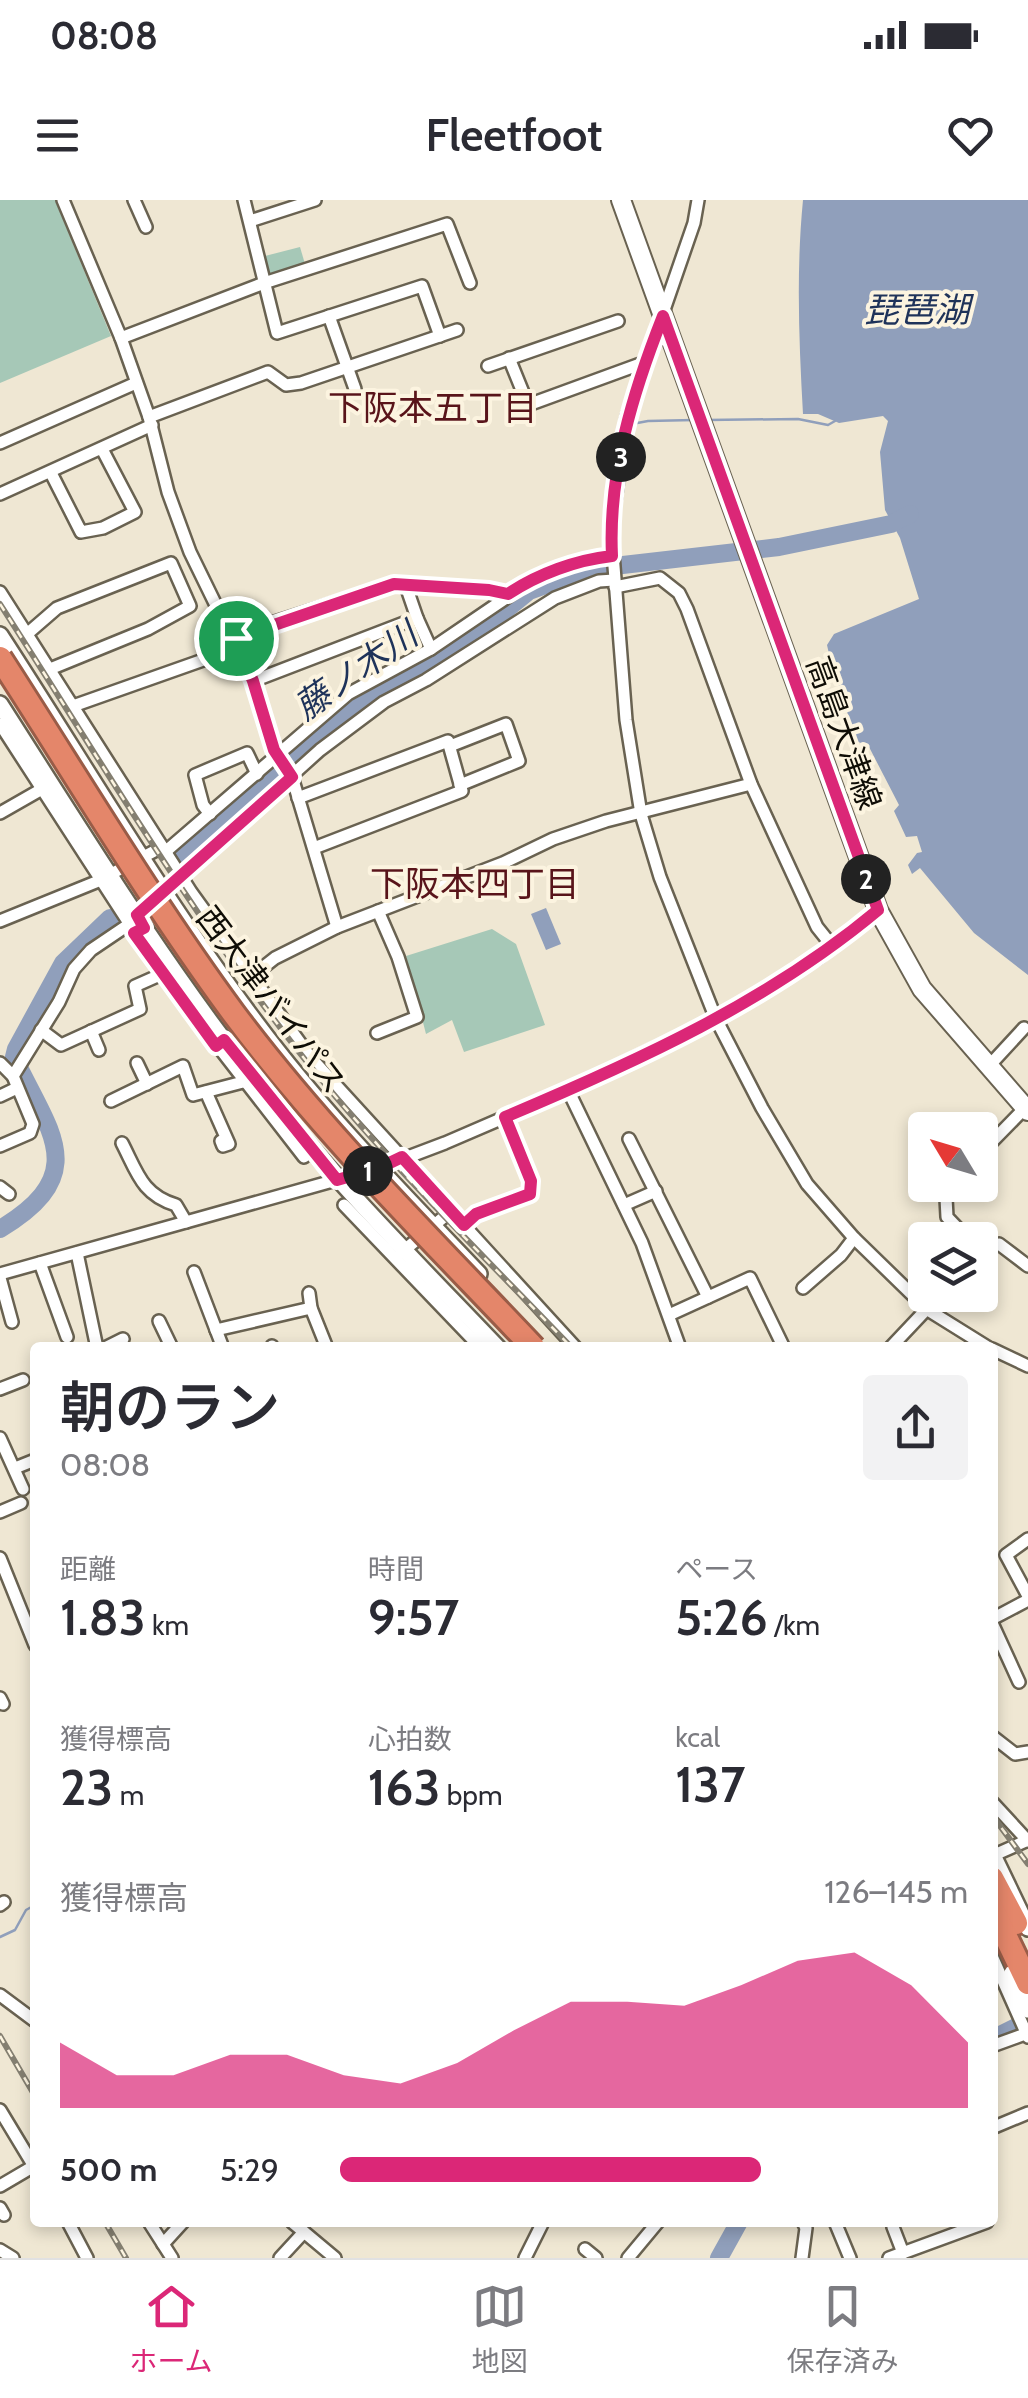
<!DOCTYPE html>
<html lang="ja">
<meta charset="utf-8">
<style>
body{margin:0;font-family:Cabin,"Noto Sans JP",sans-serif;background:#f2f2f3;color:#2b2b33;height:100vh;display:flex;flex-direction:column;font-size:38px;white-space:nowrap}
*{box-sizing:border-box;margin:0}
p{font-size:32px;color:#7c7c81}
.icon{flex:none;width:55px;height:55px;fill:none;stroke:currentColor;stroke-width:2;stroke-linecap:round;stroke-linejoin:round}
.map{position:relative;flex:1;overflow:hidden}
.details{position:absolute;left:30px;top:1142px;width:968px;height:885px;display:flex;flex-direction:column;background:#fff;border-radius:10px;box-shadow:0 5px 15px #0003}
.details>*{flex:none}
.needle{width:65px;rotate:308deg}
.tools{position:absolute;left:908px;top:912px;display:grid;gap:20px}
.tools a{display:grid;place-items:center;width:90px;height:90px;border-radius:10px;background:#fff;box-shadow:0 5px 15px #0003;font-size:50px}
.pin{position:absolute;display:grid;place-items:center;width:85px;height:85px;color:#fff;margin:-42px;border:5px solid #fff;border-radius:50%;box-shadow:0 2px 10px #0007}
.km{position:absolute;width:50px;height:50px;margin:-25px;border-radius:50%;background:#222;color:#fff;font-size:28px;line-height:50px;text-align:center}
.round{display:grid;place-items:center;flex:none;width:105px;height:105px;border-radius:10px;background:#f2f2f3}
.summary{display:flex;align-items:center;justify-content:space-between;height:170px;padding:0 30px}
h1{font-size:55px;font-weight:600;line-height:75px}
.metrics{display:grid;grid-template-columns:repeat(3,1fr);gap:15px;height:170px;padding:10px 30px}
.metrics div{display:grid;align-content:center}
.metrics b{font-size:50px;font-weight:600}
.metrics small{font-size:28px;font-weight:400}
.metrics p{font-size:28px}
.chart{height:280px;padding:20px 30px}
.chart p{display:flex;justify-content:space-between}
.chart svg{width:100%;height:180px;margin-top:10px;fill:#db2777;opacity:.7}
ul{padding:0 30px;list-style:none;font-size:32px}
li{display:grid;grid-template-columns:160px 120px 1fr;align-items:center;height:75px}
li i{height:25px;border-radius:12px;background:#db2777}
.status{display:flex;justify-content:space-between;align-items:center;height:70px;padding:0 50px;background:#fff;direction:ltr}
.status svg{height:28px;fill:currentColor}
header{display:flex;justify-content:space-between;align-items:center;height:130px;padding:0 30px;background:#fff;font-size:45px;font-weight:600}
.tabs{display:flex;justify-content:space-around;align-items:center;height:140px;border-top:2px solid #e1e1e2;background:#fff;font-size:28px;color:#7c7c81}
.tabs a{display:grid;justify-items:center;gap:5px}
.tabs .current{color:#db2777}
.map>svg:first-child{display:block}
.green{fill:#a6c8b7}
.water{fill:#909fbb}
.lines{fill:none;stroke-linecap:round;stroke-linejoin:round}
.stream{stroke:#909fbb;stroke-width:2.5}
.river{stroke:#909fbb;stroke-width:18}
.minor-casing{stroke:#696251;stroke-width:16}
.tertiary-casing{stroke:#696251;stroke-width:20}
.secondary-casing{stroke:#696251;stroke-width:22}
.motorway-casing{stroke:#995c47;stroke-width:28}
.minor{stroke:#fff;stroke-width:11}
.tertiary{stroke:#fff;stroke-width:15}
.secondary{stroke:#fff;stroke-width:18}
.motorway{stroke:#e4866a;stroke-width:22}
.rail-casing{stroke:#847f71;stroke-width:6}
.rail{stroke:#fcf4e0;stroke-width:2.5;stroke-dasharray:8;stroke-linecap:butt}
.motorway-bridge-casing{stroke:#995c47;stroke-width:28;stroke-linecap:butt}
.motorway-bridge{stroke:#e4866a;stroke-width:22}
.route-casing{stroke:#fff;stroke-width:20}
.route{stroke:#db2777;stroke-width:12}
.labels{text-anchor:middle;stroke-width:8;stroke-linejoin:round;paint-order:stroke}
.street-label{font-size:32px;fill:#0f0d06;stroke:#fcf4e0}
.water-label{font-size:35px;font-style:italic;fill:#1f335a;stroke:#fcf4e0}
.neighbourhood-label{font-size:35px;fill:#59141a;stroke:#fcf4e0}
</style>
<div class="status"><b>08:08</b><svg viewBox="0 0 49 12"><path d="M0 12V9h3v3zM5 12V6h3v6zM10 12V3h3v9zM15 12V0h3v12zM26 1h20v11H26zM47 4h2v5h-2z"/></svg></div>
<header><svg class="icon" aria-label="menu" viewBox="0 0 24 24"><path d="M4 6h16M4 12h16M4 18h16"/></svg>Fleetfoot<svg class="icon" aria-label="heart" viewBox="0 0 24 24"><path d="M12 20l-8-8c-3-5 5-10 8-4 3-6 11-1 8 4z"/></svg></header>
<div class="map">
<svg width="1028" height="2058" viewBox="0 0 1028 2058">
<rect width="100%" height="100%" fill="#efe7d3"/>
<g class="green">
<polygon points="0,0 55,0 111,136 0,183"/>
<polygon points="300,47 305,64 268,77 265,56"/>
<polygon points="492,729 516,744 545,825 464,852 452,820 426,834 406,756"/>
</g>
<g class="water">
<path d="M803,0H1028V775L974,733L920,668L912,674L908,665L917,653L922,652L917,636L906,637L894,611L899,605L868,545L858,542L834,476L827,445L834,434L919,399L900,338L885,310L880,252L888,221L883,216L839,223L818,214H803C799,142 796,72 803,0Z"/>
<polygon points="546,708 561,744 546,750 531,714"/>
</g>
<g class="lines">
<g class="stream">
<polyline points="707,220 798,219 828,225 835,221"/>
<polyline points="632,224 648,221 694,220"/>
<polyline points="0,1737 15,1730 26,1710 35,1705"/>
</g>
<g class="river">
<polyline points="176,660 330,525 491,422 529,391 588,369 779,347 891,324 910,314"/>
<path d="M0,1029C93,973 49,932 14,857L16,849L63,763L110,718"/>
<polyline points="992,1839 1016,1827"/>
<polyline points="719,2058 739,2022"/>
</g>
<g class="minor-casing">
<g id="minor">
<polyline points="63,0 121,138 149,217 168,292 190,352 231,436 387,386 406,386"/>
<polyline points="134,0 146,27"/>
<polyline points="244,0 277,133 422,86 440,136"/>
<polyline points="698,0 694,23 627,217 611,328 626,520 641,614 660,677 716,819 762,908 807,984 854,1038 928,1110 989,1148"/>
<polyline points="250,21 315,0"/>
<polyline points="329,116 355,189"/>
<polyline points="121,138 264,83 447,24 470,83"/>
<polyline points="509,158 528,205 643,163"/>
<polyline points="488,166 618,121"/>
<polyline points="149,217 268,172 286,185 301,183 457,130"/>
<polyline points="0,243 136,183"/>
<polyline points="51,273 81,332 103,328 135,312 102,249"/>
<polyline points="0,294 152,225"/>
<polyline points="615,387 660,378 679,393 687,409 751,584 817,727 833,747"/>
<polyline points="0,392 191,692 311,858 576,1148"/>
<polyline points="417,418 406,386 489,390 508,395"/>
<polyline points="27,434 57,408 171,363 190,406 148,429 50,469"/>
<polyline points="236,437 253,481 273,550 292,577 337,727"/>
<polyline points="253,481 417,418 431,449"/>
<polyline points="73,506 240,447"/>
<polyline points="0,524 162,774 304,957"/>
<polyline points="450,546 506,524 519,561 460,585"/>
<polyline points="298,598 448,541 462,591 314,648"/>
<polyline points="0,613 42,589"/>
<polyline points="210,614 203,605 195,575 247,553 257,574"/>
<polyline points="165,652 348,494 431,449 531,381 576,363 612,356"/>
<polyline points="137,715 320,550 384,502 426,480 555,398 599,381 614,380"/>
<polyline points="0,721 96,682 162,647"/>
<polyline points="251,777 275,758 337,727 503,663 553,639 606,621 751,584"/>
<polyline points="41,830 61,845 140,809 135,786 162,774"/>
<polyline points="91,831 99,850"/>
<polyline points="377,833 417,817 398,757 378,711"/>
<polyline points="0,863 13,876 33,924 30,933 0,946"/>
<polyline points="137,863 147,884"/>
<polyline points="989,866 1024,828"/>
<polyline points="13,876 59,802 74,769 91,750 128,725"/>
<polyline points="568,890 642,1043 680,1148"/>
<polyline points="206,892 229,944 223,946 221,941"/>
<polyline points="0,896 17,888"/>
<polyline points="111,901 183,866 193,895 243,882"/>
<polyline points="629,939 708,1097"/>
<path d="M122,943C137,972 142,995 176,1005L186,1022"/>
<polyline points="980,954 1025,908"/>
<polyline points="951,985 946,998 947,1017 969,1040"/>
<polyline points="0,987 9,994"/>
<polyline points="344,1005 481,1148"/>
<polyline points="624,1005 656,991"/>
<polyline points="464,1025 476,1014 530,993 531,981 505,917"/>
<polyline points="980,1051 999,1044 1028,1066"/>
<polyline points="77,1053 97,1148"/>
<polyline points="401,1053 451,1011"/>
<polyline points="40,1063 67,1137"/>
<polyline points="194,1072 223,1148"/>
<polyline points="0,1074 379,968 445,943 568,890 716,819 818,758 878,710"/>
<polyline points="0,1078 12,1122"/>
<polyline points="803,1088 841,1055 854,1038"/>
<polyline points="309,1093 311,1108 327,1148"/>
<polyline points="669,1115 750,1078 784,1148"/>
<polyline points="159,1121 172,1148"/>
<polyline points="216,1130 311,1108"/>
<polyline points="272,1146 273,1148"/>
<polyline points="105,1148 123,1139"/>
<polyline points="890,1148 940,1095"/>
<polyline points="992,1149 1028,1166"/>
<polyline points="0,1189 23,1180"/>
<polyline points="0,1238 23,1289"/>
<polyline points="15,1268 35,1260"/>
<polyline points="0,1312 21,1303"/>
<polyline points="1028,1339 1006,1355 1028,1396"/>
<polyline points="0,1358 35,1445"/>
<polyline points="992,1419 1028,1400"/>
<polyline points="992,1423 1019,1482"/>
<polyline points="0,1498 3,1504"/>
<polyline points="992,1536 1015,1554 1028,1552"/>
<polyline points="992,1602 1028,1641"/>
<polyline points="992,1656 1028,1640"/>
<polyline points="0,1705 4,1702"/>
<polyline points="992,1756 1028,1837"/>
<polyline points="0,1795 35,1821"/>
<polyline points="992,1846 1028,1833"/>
<polyline points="0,1910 35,1968"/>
<polyline points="992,1928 1028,1913"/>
<polyline points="0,1986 34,1966"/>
<polyline points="0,2008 4,2015"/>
<polyline points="68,2022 87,2058"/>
<polyline points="149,2022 172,2058"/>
<polyline points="292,2022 335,2058"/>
<polyline points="835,2022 850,2058"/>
<polyline points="893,2027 903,2053"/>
<polyline points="163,2044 183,2022"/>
<polyline points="585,2049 596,2058"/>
<polyline points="0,2050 13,2058"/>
<polyline points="280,2058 304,2032"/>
<polyline points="525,2058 543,2022"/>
<polyline points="628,2058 658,2022"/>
<polyline points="802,2058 806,2028 803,2022"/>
<polyline points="889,2058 987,2022"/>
</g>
</g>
<g class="tertiary-casing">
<g id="tertiary">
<path d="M0,435C84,564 163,700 256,823C323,913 402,993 479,1074"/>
<path d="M0,504C82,632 162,763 257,883C331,977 415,1061 498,1148"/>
<polyline points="992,1653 1028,1728"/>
<polyline points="1012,1773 1028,1810"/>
</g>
</g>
<g class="secondary-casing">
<polyline id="secondary" points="621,0 878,710 922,789 1028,911"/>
</g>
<g class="motorway-casing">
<g id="motorway">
<polyline points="992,1678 1016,1723"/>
<polyline points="992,1708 1028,1783"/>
</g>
</g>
<use href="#minor" class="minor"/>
<use href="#tertiary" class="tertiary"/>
<use href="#secondary" class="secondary"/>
<use href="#motorway" class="motorway"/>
<g class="rail-casing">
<g id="rail">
<path d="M0,404C97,555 188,710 299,852C382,957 479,1051 572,1148"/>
<polyline points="992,1615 1028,1664"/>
<polyline points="0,1836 35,1896"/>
<polyline points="105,2022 126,2058"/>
</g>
</g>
<use href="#rail" class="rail"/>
<g class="motorway-bridge-casing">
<path id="motorway-bridge" d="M0,458C77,577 150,700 234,814C324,934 431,1039 534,1148"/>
</g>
<use href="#motorway-bridge" class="motorway-bridge"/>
</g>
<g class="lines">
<g class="route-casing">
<path id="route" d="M663,116L878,710C768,802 636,862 505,917L531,981L530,994L476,1014L464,1025L402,957L379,968L337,980L224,840L216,846L134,733L144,728L137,715L292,577L274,550L253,481L236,438L394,384L489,390L508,394C538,374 576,360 612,356C608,273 633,192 663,116Z"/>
</g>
<use href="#route" class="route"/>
</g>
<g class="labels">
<g class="street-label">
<text transform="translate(844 533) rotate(70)" y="11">高島大津線</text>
<text transform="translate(271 800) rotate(53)" y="11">西大津バイパス</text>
</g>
<g class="water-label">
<text x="917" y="122">琵琶湖</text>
<text transform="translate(356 471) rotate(-35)" y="12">藤ノ木川</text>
</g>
<g class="neighbourhood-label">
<text x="433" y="220">下阪本五丁目</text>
<text x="475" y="696">下阪本四丁目</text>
</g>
</g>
</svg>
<div class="tools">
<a><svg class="needle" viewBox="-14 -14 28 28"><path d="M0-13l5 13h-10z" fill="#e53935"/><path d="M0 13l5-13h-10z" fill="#7c7c81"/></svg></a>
<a><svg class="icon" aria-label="layers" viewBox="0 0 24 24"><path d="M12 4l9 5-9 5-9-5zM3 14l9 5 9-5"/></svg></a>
</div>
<div class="pin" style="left:236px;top:438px;background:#1e9e55"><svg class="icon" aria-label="arrive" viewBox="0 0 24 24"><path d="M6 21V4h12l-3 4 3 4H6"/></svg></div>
<b class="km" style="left:368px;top:971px">1</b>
<b class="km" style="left:866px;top:679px">2</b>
<b class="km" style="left:621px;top:257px">3</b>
<section class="details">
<div class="summary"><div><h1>朝のラン</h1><p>08:08</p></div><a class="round"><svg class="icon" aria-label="share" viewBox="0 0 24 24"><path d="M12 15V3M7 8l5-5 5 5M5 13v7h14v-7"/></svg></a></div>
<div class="metrics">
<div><p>距離</p><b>1.83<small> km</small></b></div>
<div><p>時間</p><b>9:57</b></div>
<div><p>ペース</p><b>5:26<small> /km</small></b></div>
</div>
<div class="metrics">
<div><p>獲得標高</p><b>23<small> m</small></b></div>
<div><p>心拍数</p><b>163<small> bpm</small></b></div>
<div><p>kcal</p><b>137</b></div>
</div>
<div class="chart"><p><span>獲得標高</span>126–145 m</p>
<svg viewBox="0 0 160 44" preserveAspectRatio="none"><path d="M0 44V28L10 36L20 36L30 31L40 31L50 36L60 38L70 33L80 25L90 18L100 18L110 19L120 14L130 8L140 6L150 14L160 28V44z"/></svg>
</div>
<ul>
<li><b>500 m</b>5:29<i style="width:67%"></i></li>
</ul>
</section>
</div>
<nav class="tabs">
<a class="current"><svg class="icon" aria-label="home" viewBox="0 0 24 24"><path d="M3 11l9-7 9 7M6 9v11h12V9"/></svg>ホーム</a>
<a><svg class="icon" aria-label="map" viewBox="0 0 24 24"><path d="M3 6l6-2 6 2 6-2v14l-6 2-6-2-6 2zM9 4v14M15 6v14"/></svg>地図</a>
<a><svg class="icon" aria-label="saved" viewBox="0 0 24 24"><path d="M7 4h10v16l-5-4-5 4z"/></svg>保存済み</a>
</nav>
